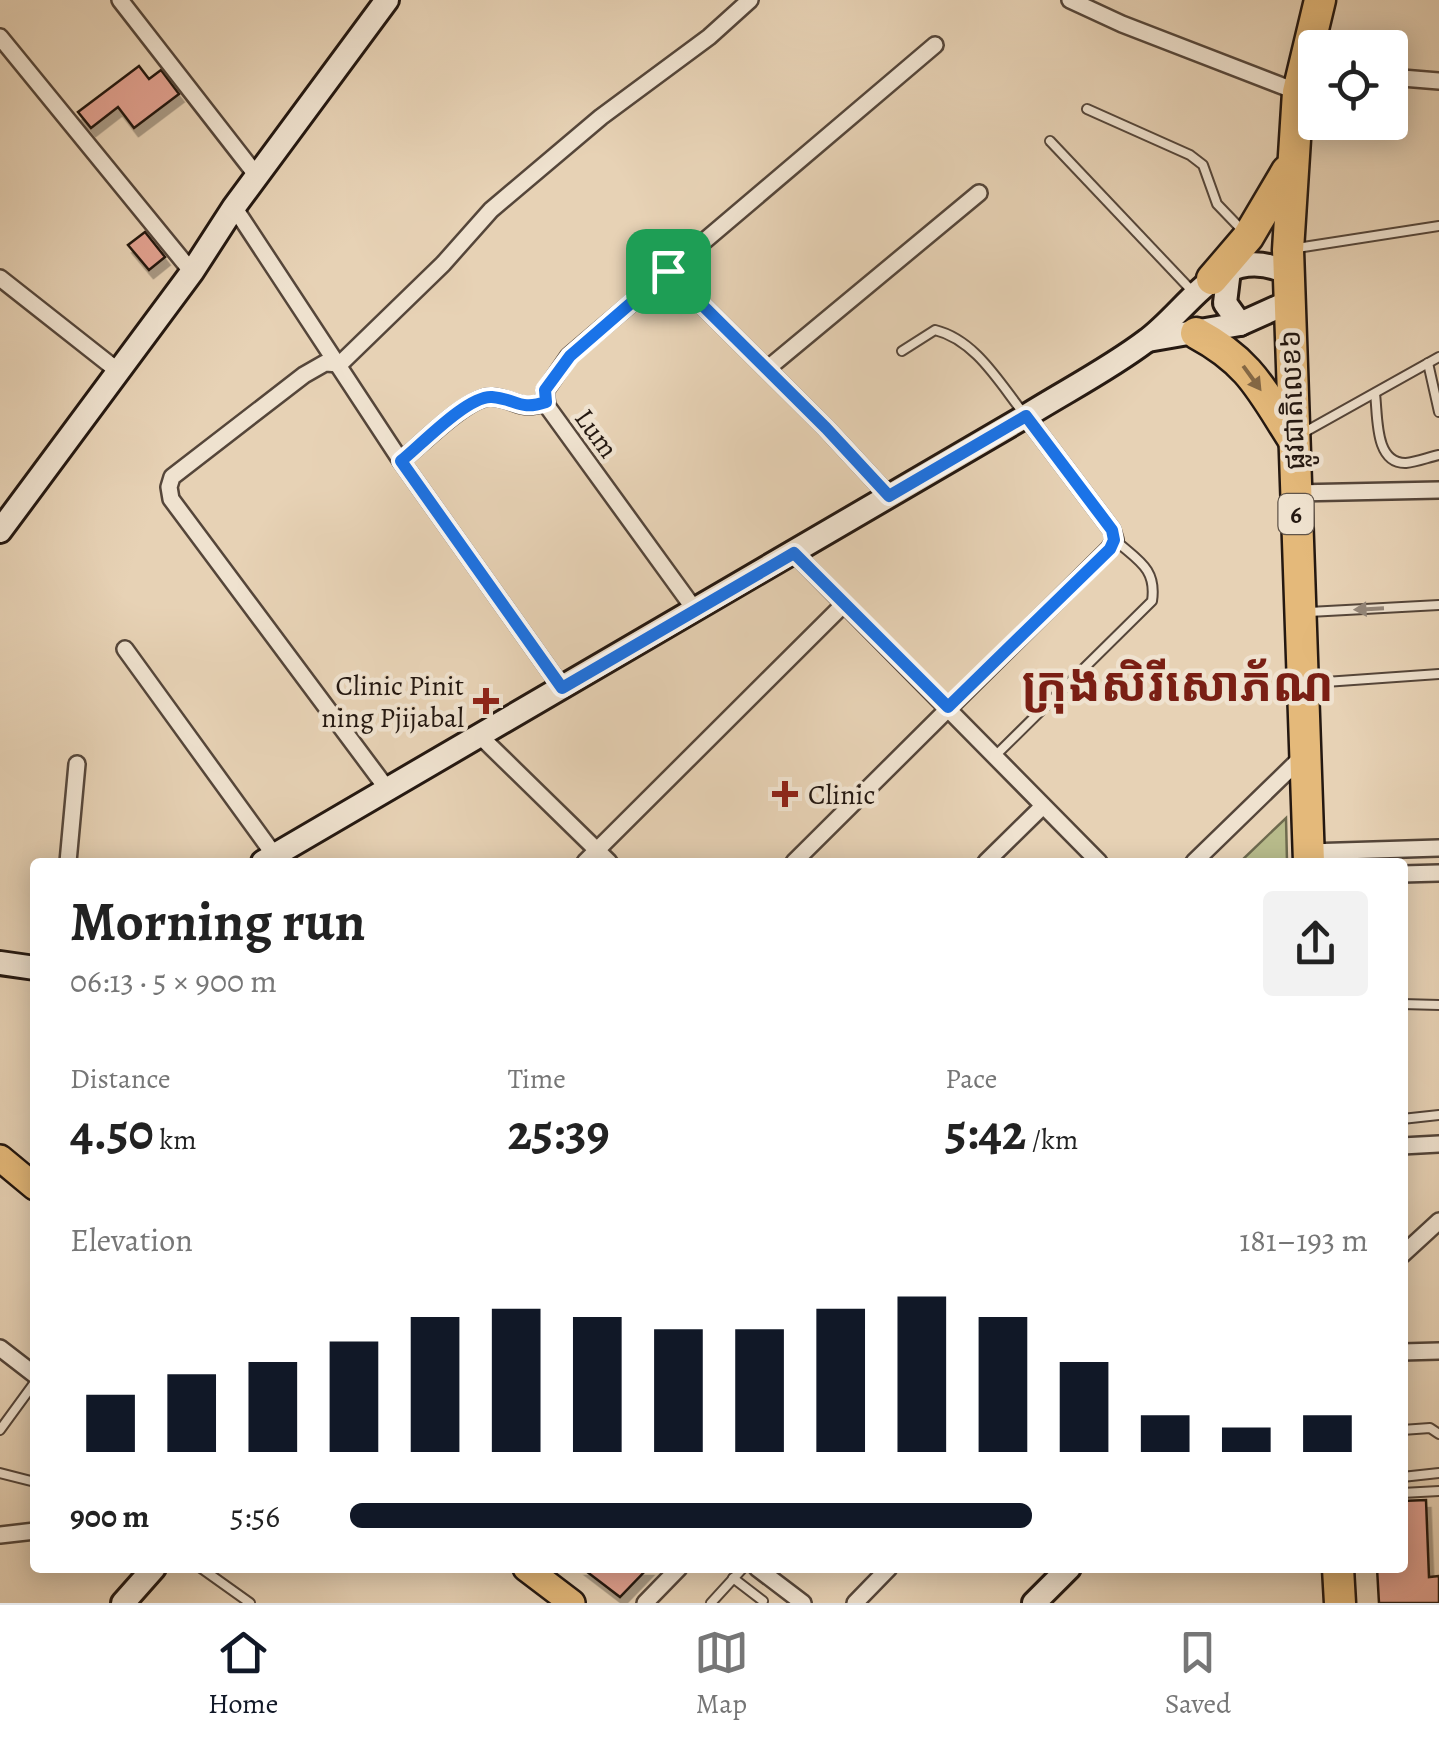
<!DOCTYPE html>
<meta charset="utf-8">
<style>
body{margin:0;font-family:Alegreya,"Noto Sans Khmer",serif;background:#f2f2f2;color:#222;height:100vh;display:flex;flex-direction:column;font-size:38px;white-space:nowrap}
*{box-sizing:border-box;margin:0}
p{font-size:32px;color:#767676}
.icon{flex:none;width:55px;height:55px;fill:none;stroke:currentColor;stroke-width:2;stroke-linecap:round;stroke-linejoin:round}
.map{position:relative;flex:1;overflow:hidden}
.panel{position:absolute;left:30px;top:858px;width:1378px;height:715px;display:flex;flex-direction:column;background:#fff;border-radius:10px;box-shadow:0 5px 25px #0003}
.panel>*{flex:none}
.controls{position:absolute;left:1298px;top:30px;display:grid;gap:20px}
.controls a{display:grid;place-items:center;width:110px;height:110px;border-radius:10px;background:#fff;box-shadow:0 5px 25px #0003;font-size:50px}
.pin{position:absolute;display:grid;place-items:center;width:85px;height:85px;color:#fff;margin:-42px;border-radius:20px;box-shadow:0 5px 15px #0006}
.round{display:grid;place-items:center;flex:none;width:105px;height:105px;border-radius:10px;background:#f2f2f2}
.overview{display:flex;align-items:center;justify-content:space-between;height:170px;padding:0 40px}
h1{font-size:55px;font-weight:700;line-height:75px}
.stats{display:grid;grid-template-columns:repeat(3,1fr);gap:15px;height:170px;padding:10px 40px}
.stats div{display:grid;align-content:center}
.stats b{font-size:50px;font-weight:700}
.stats small{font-size:28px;font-weight:400}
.stats p{font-size:28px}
.chart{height:280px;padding:20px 40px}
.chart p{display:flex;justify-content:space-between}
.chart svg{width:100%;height:180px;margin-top:10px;stroke:#111827;stroke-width:6}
ul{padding:0 40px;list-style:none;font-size:32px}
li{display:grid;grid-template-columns:160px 120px 1fr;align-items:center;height:75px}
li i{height:25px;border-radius:12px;background:#111827}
.dock{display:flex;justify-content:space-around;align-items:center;height:140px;border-top:2px solid #e0e0e0;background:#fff;font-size:28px;color:#767676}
.dock a{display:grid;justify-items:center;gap:5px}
.dock .active{color:#111827}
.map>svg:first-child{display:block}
.green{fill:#b8bb8b;stroke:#6e6a4e;stroke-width:2.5}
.building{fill:#e4a392;stroke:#241811;stroke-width:2.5;filter:url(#shadow)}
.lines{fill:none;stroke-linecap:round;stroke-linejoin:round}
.lane-casing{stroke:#55463a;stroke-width:12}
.street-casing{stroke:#55463a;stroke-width:20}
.secondary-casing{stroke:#241811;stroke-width:28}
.primary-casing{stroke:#241811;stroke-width:30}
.highway-casing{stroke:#241811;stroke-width:35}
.lane{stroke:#efe2cf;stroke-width:8}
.street{stroke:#efe2cf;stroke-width:15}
.secondary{stroke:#efe2cf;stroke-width:22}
.primary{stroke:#e4b97a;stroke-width:25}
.highway{stroke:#e4b97a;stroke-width:30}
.oneway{fill:#846846}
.oneway2{fill:#94877a}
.route-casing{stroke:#fff;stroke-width:20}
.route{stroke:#1a73e8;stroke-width:12}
.poi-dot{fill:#8f2418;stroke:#efe2cf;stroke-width:4}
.labels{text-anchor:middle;stroke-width:9;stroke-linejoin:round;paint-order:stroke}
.shield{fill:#efe2cf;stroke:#61554a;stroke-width:2.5}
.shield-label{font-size:25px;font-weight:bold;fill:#241811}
.street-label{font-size:28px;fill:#241811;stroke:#efe2cf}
.poi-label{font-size:28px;fill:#241811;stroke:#efe2cf;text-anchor:end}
.town-label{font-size:48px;font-weight:bold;fill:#7a1f14;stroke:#efe2cf}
</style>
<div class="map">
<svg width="1439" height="1603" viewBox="0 0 1439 1603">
<defs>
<filter id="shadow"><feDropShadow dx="4.5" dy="8" stdDeviation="0" flood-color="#0004"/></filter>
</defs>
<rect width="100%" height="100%" fill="#e7d2b5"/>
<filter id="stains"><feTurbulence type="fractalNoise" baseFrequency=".002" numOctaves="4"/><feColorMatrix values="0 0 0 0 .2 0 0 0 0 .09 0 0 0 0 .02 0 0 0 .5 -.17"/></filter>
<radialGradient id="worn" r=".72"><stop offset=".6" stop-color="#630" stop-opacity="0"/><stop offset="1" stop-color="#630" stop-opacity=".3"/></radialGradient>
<polygon class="green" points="1286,818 1287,862 1240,862"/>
<g class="building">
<polygon points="139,66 149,79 161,70 179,94 134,128 118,107 91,128 78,112"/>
<polygon points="145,232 165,257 149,270 128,245"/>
<polygon points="1426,1500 1429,1577 1439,1576 1439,1603 1379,1603 1377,1568 1402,1568 1402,1501"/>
<polygon points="582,1568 648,1568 620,1597"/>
</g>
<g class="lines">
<g class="lane-casing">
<g id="lane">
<polyline points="1087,109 1190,155 1203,165 1217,204 1242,230"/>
<polyline points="1050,141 1194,293"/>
<polyline points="1297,248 1439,226"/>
<path d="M902,351L935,330C976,340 1000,384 1025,415"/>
<polyline points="1428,363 1439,412"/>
<path d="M1375,394C1378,415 1374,464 1406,463C1417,462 1429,457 1439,455"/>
<polyline points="1303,433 1439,357"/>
<polyline points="1309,612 1439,605"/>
<polyline points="1311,683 1439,674"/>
<path d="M995,756L1152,601C1157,568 1137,560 1115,540"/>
<polyline points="1402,1004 1439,1005"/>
<polyline points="1402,1119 1439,1115"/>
<polyline points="0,1430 35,1382"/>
<polyline points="1402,1430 1430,1428 1439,1434"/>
<polyline points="0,1473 35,1482"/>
<polyline points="1402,1477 1439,1473"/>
<polyline points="1402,1493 1439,1491"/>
<polyline points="201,1568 250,1603"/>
<polyline points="733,1578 763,1601"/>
<polyline points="711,1603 743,1568"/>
</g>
</g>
<g class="street-casing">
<g id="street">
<polyline points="120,0 257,176"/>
<polyline points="1070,0 1122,24 1298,92"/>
<polyline points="0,37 192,272"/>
<polyline points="1390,77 1439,81"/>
<polyline points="234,207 401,461 562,688"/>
<polyline points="668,271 826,428 889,496"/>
<polyline points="0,278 118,371"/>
<polyline points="767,369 979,193"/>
<path d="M401,461C421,445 469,395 492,397C517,399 519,412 546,402"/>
<polyline points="1295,493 1439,490"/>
<polyline points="794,553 1099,862"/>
<polyline points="695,610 547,406 545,391 569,356 935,45"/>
<polyline points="125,649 275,856"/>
<polyline points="480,736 609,862"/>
<polyline points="388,790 171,499 169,487 172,477 304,375 325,363 340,364 443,264 491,210 601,117 709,37 750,0"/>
<polyline points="1308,852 1439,848"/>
<polyline points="68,862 77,764"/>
<polyline points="585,862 844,604"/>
<polyline points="794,862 1109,549 1115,540 1112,530 1026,416"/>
<polyline points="986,862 1043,806"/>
<polyline points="1194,862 1302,757"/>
<polyline points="1402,874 1439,873"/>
<polyline points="1402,1146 1439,1144"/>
<polyline points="1402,1255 1439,1221"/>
<polyline points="0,1348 35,1375"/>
<polyline points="1402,1352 1439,1351"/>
<polyline points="0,1535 35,1531"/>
<polyline points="757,1568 803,1603"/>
<polyline points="645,1603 679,1568"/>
<polyline points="855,1603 889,1568"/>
</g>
</g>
<g class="secondary-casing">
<g id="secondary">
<polyline points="1229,270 1225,303 1240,324"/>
<polyline points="1148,340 1240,324 1289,302"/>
<polyline points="0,531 192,272 234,207 387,0"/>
<path d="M263,862L1026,416C1066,391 1109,369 1146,341C1191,308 1222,240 1288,273"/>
<polyline points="0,963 35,968"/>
<polyline points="123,1603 154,1568"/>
<polyline points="1034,1603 1069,1568"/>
</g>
</g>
<g class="primary-casing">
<g id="primary">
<polyline points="0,1158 35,1187"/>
<polyline points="526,1568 572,1603"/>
</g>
</g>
<g class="highway-casing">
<g id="highway">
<polyline points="1212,279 1248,237 1287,171"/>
<path d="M1196,333C1250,362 1261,389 1293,439"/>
<polyline points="1309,862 1288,250 1298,92 1320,0"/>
<polyline points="1338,1568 1340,1603"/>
</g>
</g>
<use href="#lane" class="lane"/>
<use href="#street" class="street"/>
<use href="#secondary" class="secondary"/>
<use href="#primary" class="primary"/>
<use href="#highway" class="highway"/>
</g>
<defs><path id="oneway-solid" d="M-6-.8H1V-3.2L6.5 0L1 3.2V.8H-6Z" transform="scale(2.5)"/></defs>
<use class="oneway" href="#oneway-solid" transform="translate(1252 378) rotate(54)"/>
<use class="oneway2" href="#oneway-solid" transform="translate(1369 609) rotate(177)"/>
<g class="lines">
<g class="route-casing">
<path id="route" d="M668,271L826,428L889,496L1026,416L1112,530L1114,540L1110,549L948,707L794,553L562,688L401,461C421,445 468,395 492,397C517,399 519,411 546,402L545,390L570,356Z"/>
</g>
<use href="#route" class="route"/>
</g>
<g class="poi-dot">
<path d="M481 686h10v10h10v10h-10v10h-10v-10h-10v-10h10z"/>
<path d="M780 779h10v10h10v10h-10v10h-10v-10h-10v-10h10z"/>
</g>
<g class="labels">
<rect class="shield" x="1278.5" y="494" width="35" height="40" rx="8"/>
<g class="shield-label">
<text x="1296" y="523">6</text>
</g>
<g class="street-label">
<text transform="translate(1292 400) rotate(-92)" y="10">ផ្លូវជាតិលេខ៦</text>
<text transform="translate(597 433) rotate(54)" y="10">Lum</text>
</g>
<g class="poi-label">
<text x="464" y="695">Clinic Pinit<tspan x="464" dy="32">ning Pjijabal</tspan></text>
<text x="808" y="804" text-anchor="start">Clinic</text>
</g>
<g class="town-label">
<text x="1178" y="701">ក្រុងសិរីសោភ័ណ</text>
</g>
</g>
<rect width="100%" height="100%" filter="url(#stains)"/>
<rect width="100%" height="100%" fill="url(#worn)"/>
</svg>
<div class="controls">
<a><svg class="icon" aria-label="locate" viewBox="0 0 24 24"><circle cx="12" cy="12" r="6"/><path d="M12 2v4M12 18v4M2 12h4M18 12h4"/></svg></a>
</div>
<div class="pin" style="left:668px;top:271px;background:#1e9e55"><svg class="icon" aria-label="arrive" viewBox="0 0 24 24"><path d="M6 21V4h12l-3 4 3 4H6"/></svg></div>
<section class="panel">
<div class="overview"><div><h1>Morning run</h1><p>06:13 · 5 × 900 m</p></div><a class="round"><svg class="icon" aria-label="share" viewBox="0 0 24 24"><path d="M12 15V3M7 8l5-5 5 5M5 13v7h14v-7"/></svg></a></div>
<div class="stats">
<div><p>Distance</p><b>4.50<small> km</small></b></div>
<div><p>Time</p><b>25:39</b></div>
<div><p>Pace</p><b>5:42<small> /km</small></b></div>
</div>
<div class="chart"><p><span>Elevation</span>181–193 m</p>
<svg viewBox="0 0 160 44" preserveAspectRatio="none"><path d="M5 44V30M15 44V25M25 44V22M35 44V17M45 44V11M55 44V9M65 44V11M75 44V14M85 44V14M95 44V9M105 44V6M115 44V11M125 44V22M135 44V35M145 44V38M155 44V35"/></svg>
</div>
<ul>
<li><b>900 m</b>5:56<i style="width:67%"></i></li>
</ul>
</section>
</div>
<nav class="dock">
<a class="active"><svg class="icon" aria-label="home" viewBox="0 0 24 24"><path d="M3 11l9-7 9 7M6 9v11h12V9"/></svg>Home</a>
<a><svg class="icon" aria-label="map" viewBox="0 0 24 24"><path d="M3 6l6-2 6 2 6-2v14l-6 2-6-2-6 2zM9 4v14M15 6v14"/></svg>Map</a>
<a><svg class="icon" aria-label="saved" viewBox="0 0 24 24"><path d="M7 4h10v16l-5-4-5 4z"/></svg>Saved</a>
</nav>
